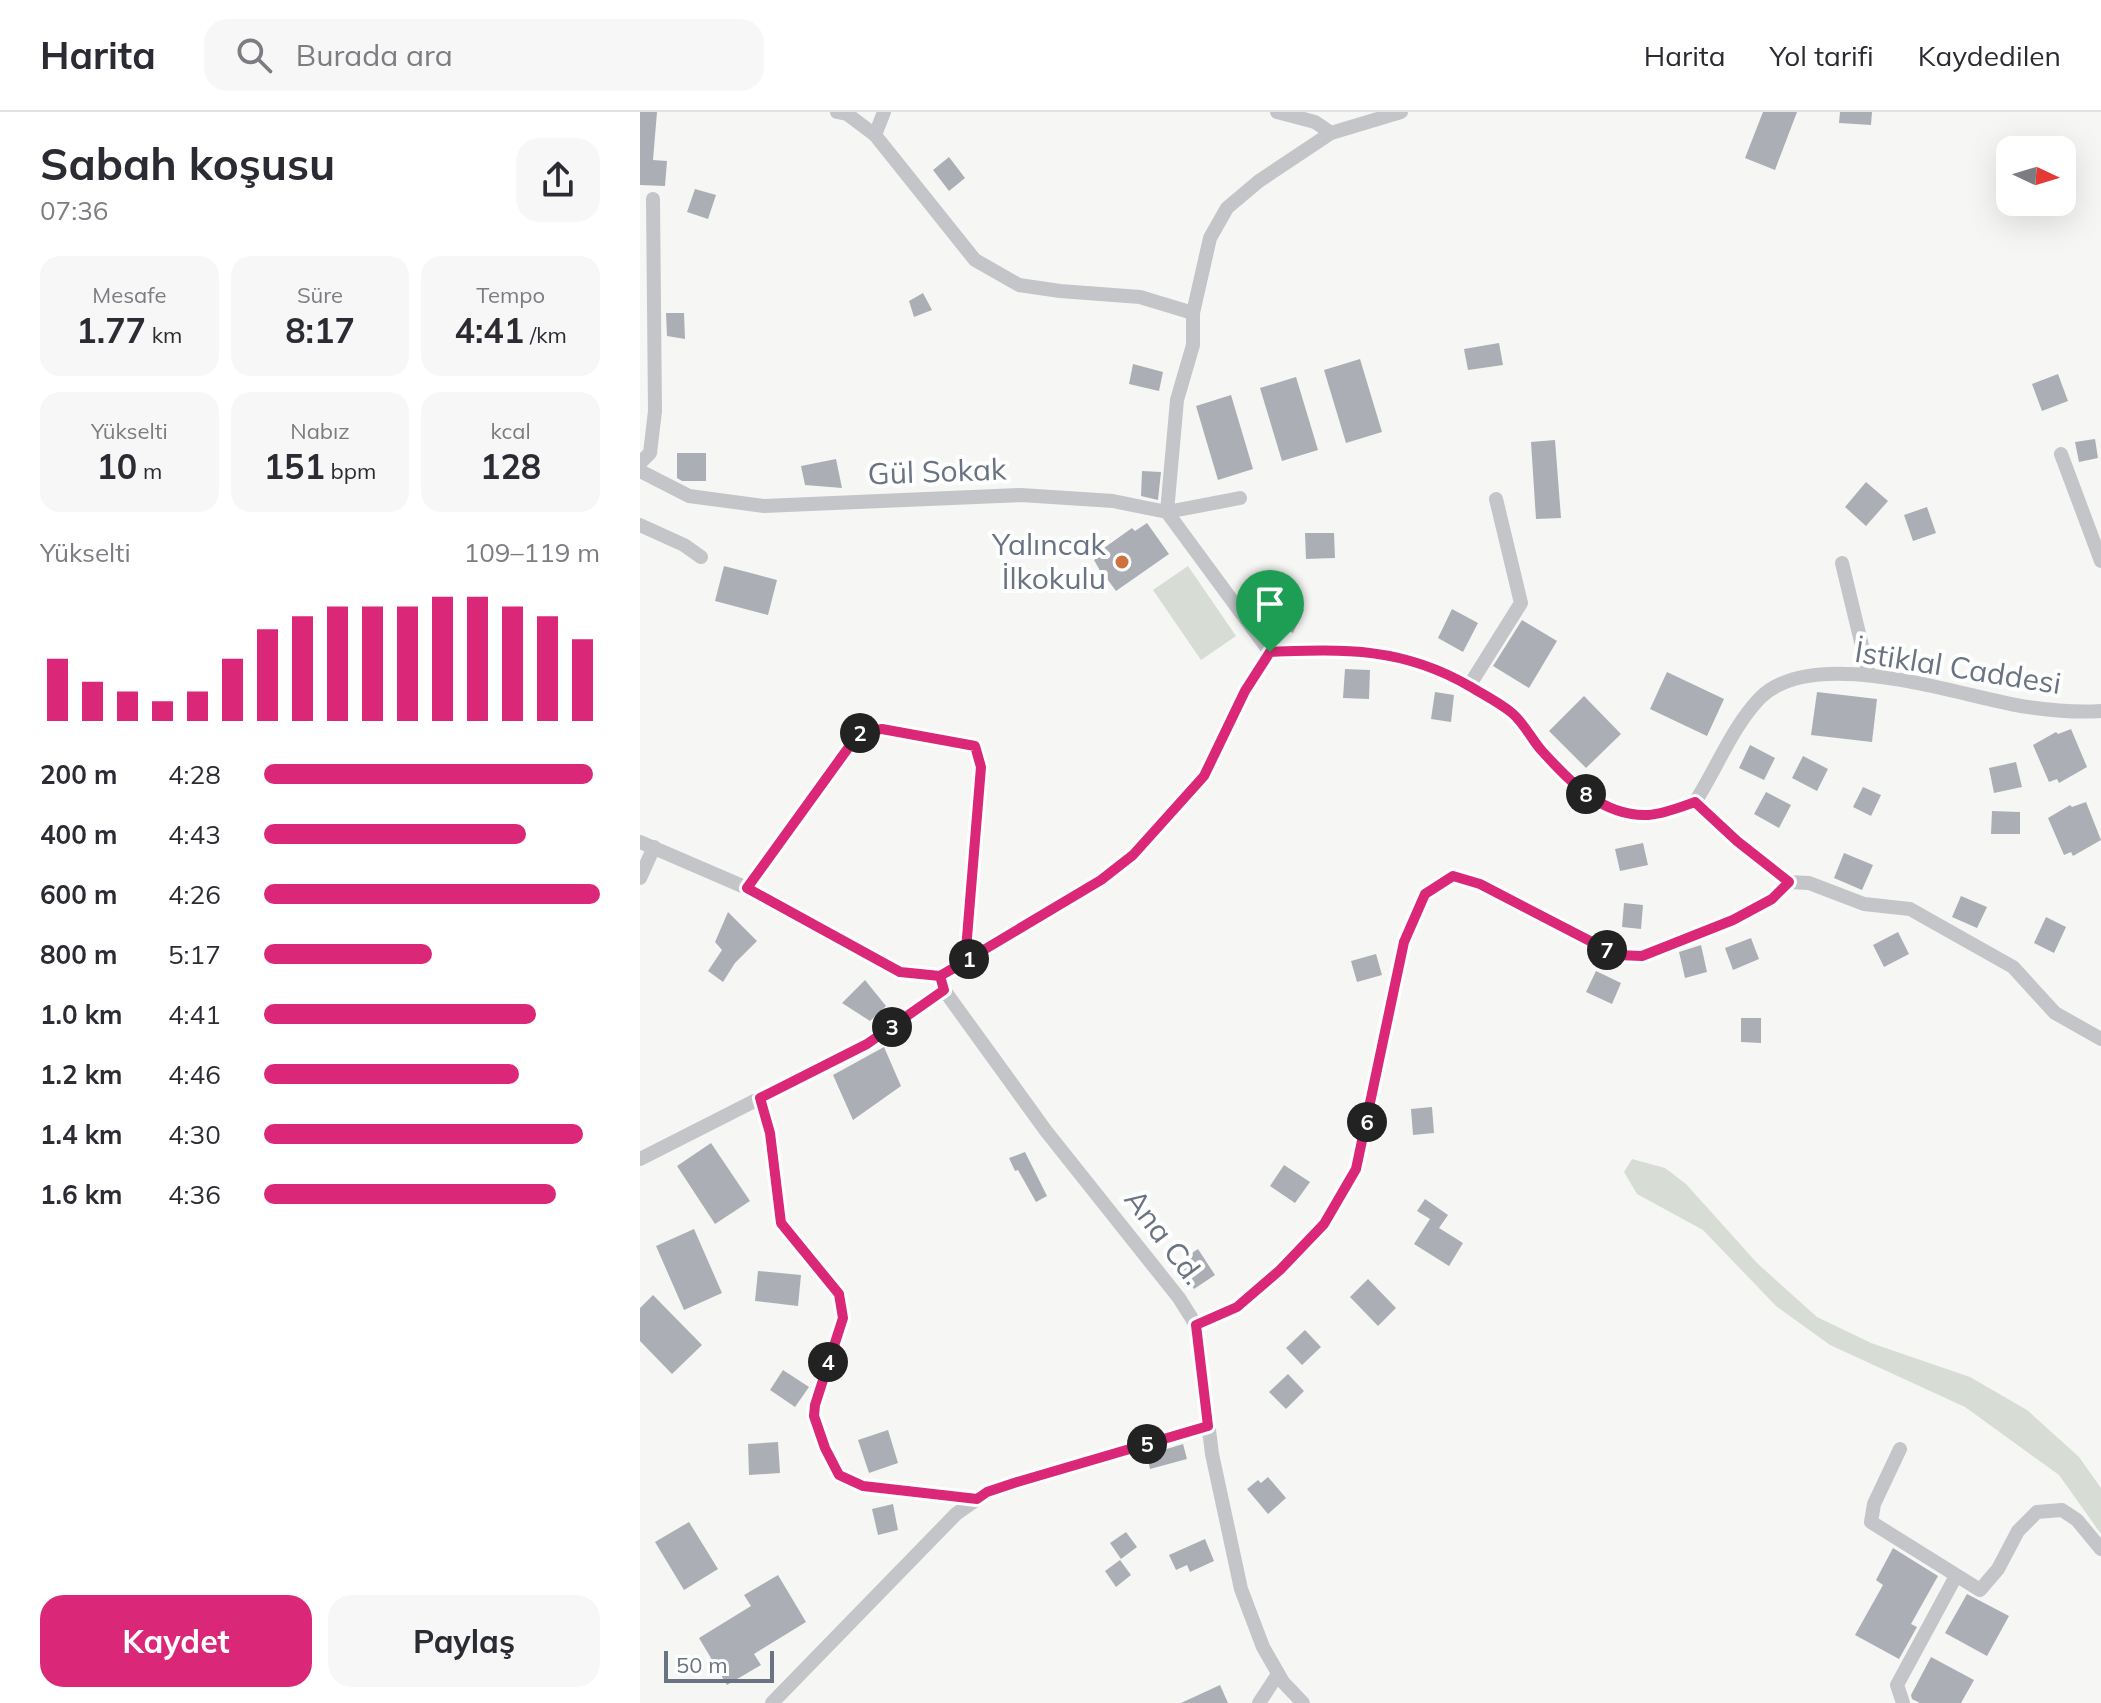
<!DOCTYPE html>
<html lang="tr">
<meta charset="utf-8">
<style>
body{margin:0;font-family:Mulish,sans-serif;background:#f7f7f7;color:#2b2b33;height:100vh;display:flex;flex-direction:column;font-size:30px;white-space:nowrap}
*{box-sizing:border-box;margin:0}
p{font-size:26px;color:#7c7c81}
.icon{flex:none;width:44px;height:44px;fill:none;stroke:currentColor;stroke-width:2;stroke-linecap:round;stroke-linejoin:round}
.map{position:relative;flex:1;overflow:hidden}
.panel{display:flex;flex-direction:column;background:#fff;width:640px}
.panel>*{flex:none}
.needle{width:52px;rotate:94deg}
.fabs{position:absolute;left:1356px;top:24px;display:grid;gap:16px}
.fabs a{display:grid;place-items:center;width:80px;height:80px;border-radius:16px;background:#fff;box-shadow:0 8px 32px #0002;font-size:40px}
.scale{position:absolute;left:24px;bottom:20px;width:110px;box-sizing:border-box;padding-left:8px;border:4px solid #697381;border-top:0;font-size:22px;line-height:28px;white-space:nowrap;color:#697381;-webkit-text-stroke:6px #fff;paint-order:stroke}
.pin{position:absolute;display:grid;place-items:center;width:68px;height:68px;color:#fff;margin:-82px -34px;border-radius:50% 50% 50% 0;rotate:-45deg;box-shadow:0 0 8px #0007}
.pin .icon{rotate:45deg}
.km{position:absolute;width:40px;height:40px;margin:-20px;border-radius:50%;background:#222;color:#fff;font-size:22px;line-height:40px;text-align:center}
.round{display:grid;place-items:center;flex:none;width:84px;height:84px;border-radius:24px;background:#f7f7f7}
.overview{display:flex;align-items:center;justify-content:space-between;height:136px;padding:0 40px}
h1{font-size:44px;font-weight:700;line-height:60px}
.figures{display:grid;grid-template-columns:repeat(3,1fr);gap:12px;height:136px;padding:8px 40px}
.figures div{display:grid;align-content:center;border-radius:20px;background:#f7f7f7;text-align:center}
.figures b{font-size:34px;font-weight:700}
.figures small{font-size:22px;font-weight:400}
.figures p{font-size:22px}
.chart{height:224px;padding:16px 40px}
.chart p{display:flex;justify-content:space-between}
.chart svg{width:100%;height:144px;margin-top:8px;stroke:#db2777;stroke-width:6}
.cta{display:flex;gap:16px;margin-top:auto;padding:16px 40px}
.cta a{flex:1;height:92px;border-radius:24px;background:#db2777;color:#fff;font-size:32px;font-weight:700;line-height:92px;text-align:center}
.cta a+a{background:#f7f7f7;color:#2b2b33}
ul{padding:0 40px;list-style:none;font-size:26px}
li{display:grid;grid-template-columns:128px 96px 1fr;align-items:center;height:60px}
li i{height:20px;border-radius:10px;background:#db2777}
header{display:flex;align-items:center;gap:48px;box-sizing:border-box;height:112px;padding:0 40px;background:#fff;border-bottom:2px solid #e1e1e2}
header strong{font-size:38px}
nav{display:flex;gap:44px;margin-inline-start:auto;font-size:28px}
.search{width:560px;height:72px;background:#f7f7f7;display:flex;align-items:center;gap:20px;box-sizing:border-box;padding:0 28px;border-radius:24px;color:#7c7c81;font-size:30px}
main{display:flex;flex:1;min-height:0}
.map>svg:first-child{display:block}
.green{fill:#d7ddd5}
.building{fill:#abafb5}
.lines{fill:none;stroke-linecap:round;stroke-linejoin:round}
.path{stroke:#babcbe;stroke-width:3;stroke-dasharray:4 4;stroke-linecap:butt}
.minor{stroke:#c3c5c8;stroke-width:14}
.route-casing{stroke:#fff;stroke-width:16}
.route{stroke:#db2777;stroke-width:10}
.poi-dot{fill:#cc723e;stroke:#fff;stroke-width:3}
.labels{text-anchor:middle;stroke-width:8;stroke-linejoin:round;paint-order:stroke}
.street-label{font-size:30px;fill:#697381;stroke:#fff}
.poi-label{font-size:30px;fill:#697381;stroke:#fff;text-anchor:end}
</style>
<header>
<strong>Harita</strong>
<div class="search"><svg class="icon" aria-label="search" viewBox="0 0 24 24"><circle cx="10" cy="10" r="6"/><path d="M15 15l6 6"/></svg>Burada ara</div>
<nav><a>Harita</a><a>Yol tarifi</a><a>Kaydedilen</a></nav>
</header>
<main>
<section class="panel">
<div class="overview"><div><h1>Sabah koşusu</h1><p>07:36</p></div><a class="round"><svg class="icon" aria-label="share" viewBox="0 0 24 24"><path d="M12 15V3M7 8l5-5 5 5M5 13v7h14v-7"/></svg></a></div>
<div class="figures">
<div><p>Mesafe</p><b>1.77<small> km</small></b></div>
<div><p>Süre</p><b>8:17</b></div>
<div><p>Tempo</p><b>4:41<small> /km</small></b></div>
</div>
<div class="figures">
<div><p>Yükselti</p><b>10<small> m</small></b></div>
<div><p>Nabız</p><b>151<small> bpm</small></b></div>
<div><p>kcal</p><b>128</b></div>
</div>
<div class="chart"><p><span>Yükselti</span>109–119 m</p>
<svg viewBox="0 0 160 44" preserveAspectRatio="none"><path d="M5 44V25M15 44V32M25 44V35M35 44V38M45 44V35M55 44V25M65 44V16M75 44V12M85 44V9M95 44V9M105 44V9M115 44V6M125 44V6M135 44V9M145 44V12M155 44V19"/></svg>
</div>
<ul>
<li><b>200 m</b>4:28<i style="width:98%"></i></li>
<li><b>400 m</b>4:43<i style="width:78%"></i></li>
<li><b>600 m</b>4:26<i style="width:100%"></i></li>
<li><b>800 m</b>5:17<i style="width:50%"></i></li>
<li><b>1.0 km</b>4:41<i style="width:81%"></i></li>
<li><b>1.2 km</b>4:46<i style="width:76%"></i></li>
<li><b>1.4 km</b>4:30<i style="width:95%"></i></li>
<li><b>1.6 km</b>4:36<i style="width:87%"></i></li>
</ul>
<div class="cta"><a>Kaydet</a><a>Paylaş</a></div>
</section>
<div class="map">
<svg width="1461" height="1591" viewBox="0 0 1461 1591">
<rect width="100%" height="100%" fill="#f6f6f4"/>
<g class="green">
<polygon points="548,454 596,524 561,548 513,478"/>
<polygon points="992,1047 1025,1056 1046,1072 1117,1151 1177,1205 1231,1231 1330,1265 1387,1298 1439,1345 1461,1376 1461,1422 1419,1363 1325,1295 1190,1233 1136,1194 1063,1118 997,1082 984,1060"/>
</g>
<g class="building">
<polygon points="0,0 17,0 13,48 27,49 25,74 0,73"/>
<polygon points="1123,0 1157,0 1135,58 1105,46"/>
<polygon points="1200,0 1232,0 1231,13 1199,11"/>
<polygon points="309,45 325,66 309,79 293,58"/>
<polygon points="55,77 76,83 68,107 47,100"/>
<polygon points="283,181 292,198 274,205 269,189"/>
<polygon points="26,201 44,201 45,227 27,224"/>
<polygon points="859,231 863,253 828,258 824,237"/>
<polygon points="720,247 742,320 706,331 684,258"/>
<polygon points="493,252 523,260 519,279 489,272"/>
<polygon points="1418,262 1428,289 1402,299 1392,272"/>
<polygon points="656,265 678,338 642,349 620,276"/>
<polygon points="591,283 613,357 578,368 556,294"/>
<polygon points="1455,327 1458,346 1439,350 1435,330"/>
<polygon points="915,328 921,406 896,407 891,330"/>
<polygon points="37,341 66,341 66,369 42,369 37,366"/>
<polygon points="196,347 202,376 165,373 161,354"/>
<polygon points="502,359 521,360 518,388 501,384"/>
<polygon points="1226,370 1248,389 1226,414 1205,395"/>
<polygon points="1287,395 1296,421 1273,429 1264,403"/>
<polygon points="507,411 529,442 476,479 468,468 466,469 454,448 467,439 464,436 492,416 495,419"/>
<polygon points="665,421 694,421 695,446 666,447"/>
<polygon points="84,454 137,468 128,503 75,489"/>
<polygon points="638,486 664,498 653,521 627,509"/>
<polygon points="812,497 838,511 823,540 798,526"/>
<polygon points="882,508 917,529 889,576 853,554"/>
<polygon points="705,557 730,558 729,587 703,586"/>
<polygon points="1027,560 1084,587 1067,624 1010,597"/>
<polygon points="795,580 814,583 811,610 791,607"/>
<polygon points="1177,580 1237,587 1232,630 1171,623"/>
<polygon points="944,584 981,622 946,656 909,619"/>
<polygon points="1431,617 1447,655 1419,671 1417,667 1409,670 1393,633 1416,620 1418,622"/>
<polygon points="1110,633 1135,646 1124,668 1099,656"/>
<polygon points="1163,644 1188,657 1177,679 1152,666"/>
<polygon points="1376,650 1382,675 1354,681 1349,656"/>
<polygon points="1223,675 1241,683 1231,704 1213,695"/>
<polygon points="1126,680 1151,693 1139,716 1114,702"/>
<polygon points="1446,690 1461,728 1433,744 1431,740 1424,743 1408,706 1430,693 1432,695"/>
<polygon points="1352,699 1380,700 1380,722 1351,722"/>
<polygon points="1003,731 1008,753 980,759 975,737"/>
<polygon points="1204,741 1233,753 1222,778 1194,766"/>
<polygon points="1321,784 1347,795 1337,816 1312,805"/>
<polygon points="984,791 1003,793 1001,817 982,815"/>
<polygon points="88,800 117,829 95,851 83,870 68,859 82,838 75,830"/>
<polygon points="1406,805 1426,815 1414,841 1394,831"/>
<polygon points="1258,820 1269,842 1244,855 1233,833"/>
<polygon points="1111,826 1119,847 1093,858 1085,836"/>
<polygon points="1061,833 1067,860 1045,866 1039,840"/>
<polygon points="736,842 742,863 717,870 711,849"/>
<polygon points="956,859 981,871 972,892 946,880"/>
<polygon points="225,868 246,894 230,909 202,891"/>
<polygon points="1101,906 1121,906 1121,931 1101,930"/>
<polygon points="244,935 261,974 213,1008 193,963"/>
<polygon points="792,995 794,1021 773,1023 771,997"/>
<polygon points="71,1031 110,1089 75,1112 37,1054"/>
<polygon points="385,1040 407,1084 396,1090 378,1058 375,1059 369,1046"/>
<polygon points="644,1053 670,1070 655,1091 630,1074"/>
<polygon points="785,1087 808,1103 799,1116 823,1131 809,1154 774,1132 790,1107 777,1099"/>
<polygon points="54,1117 82,1181 44,1198 16,1134"/>
<polygon points="558,1137 575,1163 554,1177 537,1151"/>
<polygon points="118,1159 161,1163 158,1194 115,1189"/>
<polygon points="728,1167 756,1196 738,1214 710,1185"/>
<polygon points="13,1183 62,1233 32,1262 0,1229 0,1196"/>
<polygon points="665,1218 681,1235 662,1253 646,1236"/>
<polygon points="143,1258 169,1275 155,1295 130,1278"/>
<polygon points="648,1262 664,1279 646,1297 629,1280"/>
<polygon points="248,1318 258,1351 229,1361 218,1328"/>
<polygon points="138,1330 140,1361 109,1363 108,1332"/>
<polygon points="543,1332 547,1347 510,1357 507,1343"/>
<polygon points="628,1365 646,1386 628,1402 607,1377 618,1368 621,1371"/>
<polygon points="253,1392 258,1418 238,1423 232,1397"/>
<polygon points="49,1410 78,1457 44,1478 15,1430"/>
<polygon points="486,1420 497,1435 481,1447 470,1431"/>
<polygon points="565,1427 574,1449 550,1460 547,1453 536,1458 529,1443"/>
<polygon points="1253,1436 1298,1464 1271,1512 1277,1515 1259,1547 1215,1523 1243,1473 1236,1468"/>
<polygon points="480,1448 491,1463 476,1475 465,1459"/>
<polygon points="138,1463 166,1510 114,1542 121,1553 87,1573 59,1526 111,1494 104,1483"/>
<polygon points="1327,1482 1369,1504 1347,1544 1305,1521"/>
<polygon points="1291,1545 1334,1568 1321,1591 1280,1591 1272,1587 1271,1583"/>
<polygon points="580,1573 588,1591 541,1591"/>
</g>
<g class="lines">
<g class="path">
<polyline points="114,766 219,621 242,617 335,634 341,655 327,832"/>
<polyline points="178,1315 193,1352"/>
</g>
<g class="minor">
<polyline points="197,0 207,2 235,23 335,148 379,173 420,179 500,185 553,201"/>
<polyline points="637,0 675,10 691,21"/>
<polyline points="235,23 244,0"/>
<polyline points="1421,342 1461,449"/>
<polyline points="0,351 10,341 15,299 13,87"/>
<polyline points="0,359 49,384 124,394 381,383 473,389 527,400 600,386"/>
<polyline points="0,413 44,433 61,445"/>
<polyline points="1202,451 1229,563"/>
<polyline points="630,540 527,400 537,288 553,233 553,201 570,126 587,96 619,69 691,21 761,0"/>
<polyline points="829,574 881,491 856,387"/>
<polyline points="1055,690 1097,729 1149,770 1169,771 1224,792 1270,797 1373,855 1415,901 1461,927"/>
<path d="M0,730L107,776L260,860L300,864L461,768L493,743L564,664L605,579L630,540C705,537 763,535 831,575C844,583 860,591 872,601C884,611 892,628 902,639C930,670 963,705 1008,703C1024,702 1040,695 1055,690C1077,656 1092,615 1120,586C1174,532 1316,583 1381,594C1407,598 1435,601 1461,599"/>
<polyline points="0,766 14,735"/>
<polyline points="300,864 304,878 406,1019 539,1186 556,1213 572,1342 601,1477 623,1535 643,1570 663,1591"/>
<polyline points="120,986 130,1021 141,1111 199,1182 203,1206 175,1293 174,1304"/>
<polyline points="0,1047 227,932 304,878"/>
<polyline points="556,1213 597,1195 640,1158 684,1112 716,1057 764,830 785,782 813,764 840,772 977,843 1002,844 1093,808 1132,787 1149,770"/>
<polyline points="1260,1337 1234,1392 1231,1410 1340,1478 1358,1457 1378,1419 1397,1400 1422,1398 1437,1408 1461,1437"/>
<polyline points="199,1363 223,1374 337,1387"/>
<polyline points="132,1591 316,1402 347,1380 568,1314"/>
<polyline points="619,1591 638,1562"/>
<polyline points="1263,1591 1257,1573 1316,1464"/>
</g>
</g>
<g class="lines">
<g class="route-casing">
<path id="route" d="M630,540L605,579L564,664L493,743L461,768L300,864L260,860L107,776L219,621L242,617L335,634L341,655L325,850L300,864L304,878L227,932L120,986L130,1021L141,1111L199,1182L203,1206L175,1293L174,1304L185,1336L199,1363L223,1374L337,1387L347,1380L374,1371L568,1314L556,1213L597,1195L640,1158L684,1112L716,1057L764,830L785,782L813,764L840,772L977,843L1002,844L1093,808L1132,787L1149,770L1097,729L1055,690C1041,695 1024,702 1008,703C963,705 930,670 902,639C892,628 884,611 872,601C860,591 844,583 831,575C763,535 705,537 630,540"/>
</g>
<use href="#route" class="route"/>
</g>
<circle class="poi-dot" cx="482" cy="450" r="8"/>
<g class="labels">
<g class="street-label">
<text transform="translate(297 360) rotate(-2)" y="10">Gül Sokak</text>
<text transform="translate(1318 556) rotate(9)" y="10">İstiklal Caddesi</text>
<text transform="translate(524 1125) rotate(53)" y="10">Ana Cd.</text>
</g>
<g class="poi-label">
<text x="466" y="443">Yalıncak<tspan x="466" dy="34">İlkokulu</tspan></text>
</g>
</g>
</svg>
<div class="fabs">
<a><svg class="needle" viewBox="-14 -14 28 28"><path d="M0-13l5 13h-10z" fill="#e53935"/><path d="M0 13l5-13h-10z" fill="#7c7c81"/></svg></a>
</div>
<div class="scale">50 m</div>
<div class="pin" style="left:630px;top:540px;background:#1e9e55"><svg class="icon" aria-label="arrive" viewBox="0 0 24 24"><path d="M6 21V4h12l-3 4 3 4H6"/></svg></div>
<b class="km" style="left:329px;top:847px">1</b>
<b class="km" style="left:220px;top:621px">2</b>
<b class="km" style="left:252px;top:915px">3</b>
<b class="km" style="left:188px;top:1250px">4</b>
<b class="km" style="left:507px;top:1332px">5</b>
<b class="km" style="left:727px;top:1010px">6</b>
<b class="km" style="left:967px;top:838px">7</b>
<b class="km" style="left:946px;top:682px">8</b>
</div>
</main>
